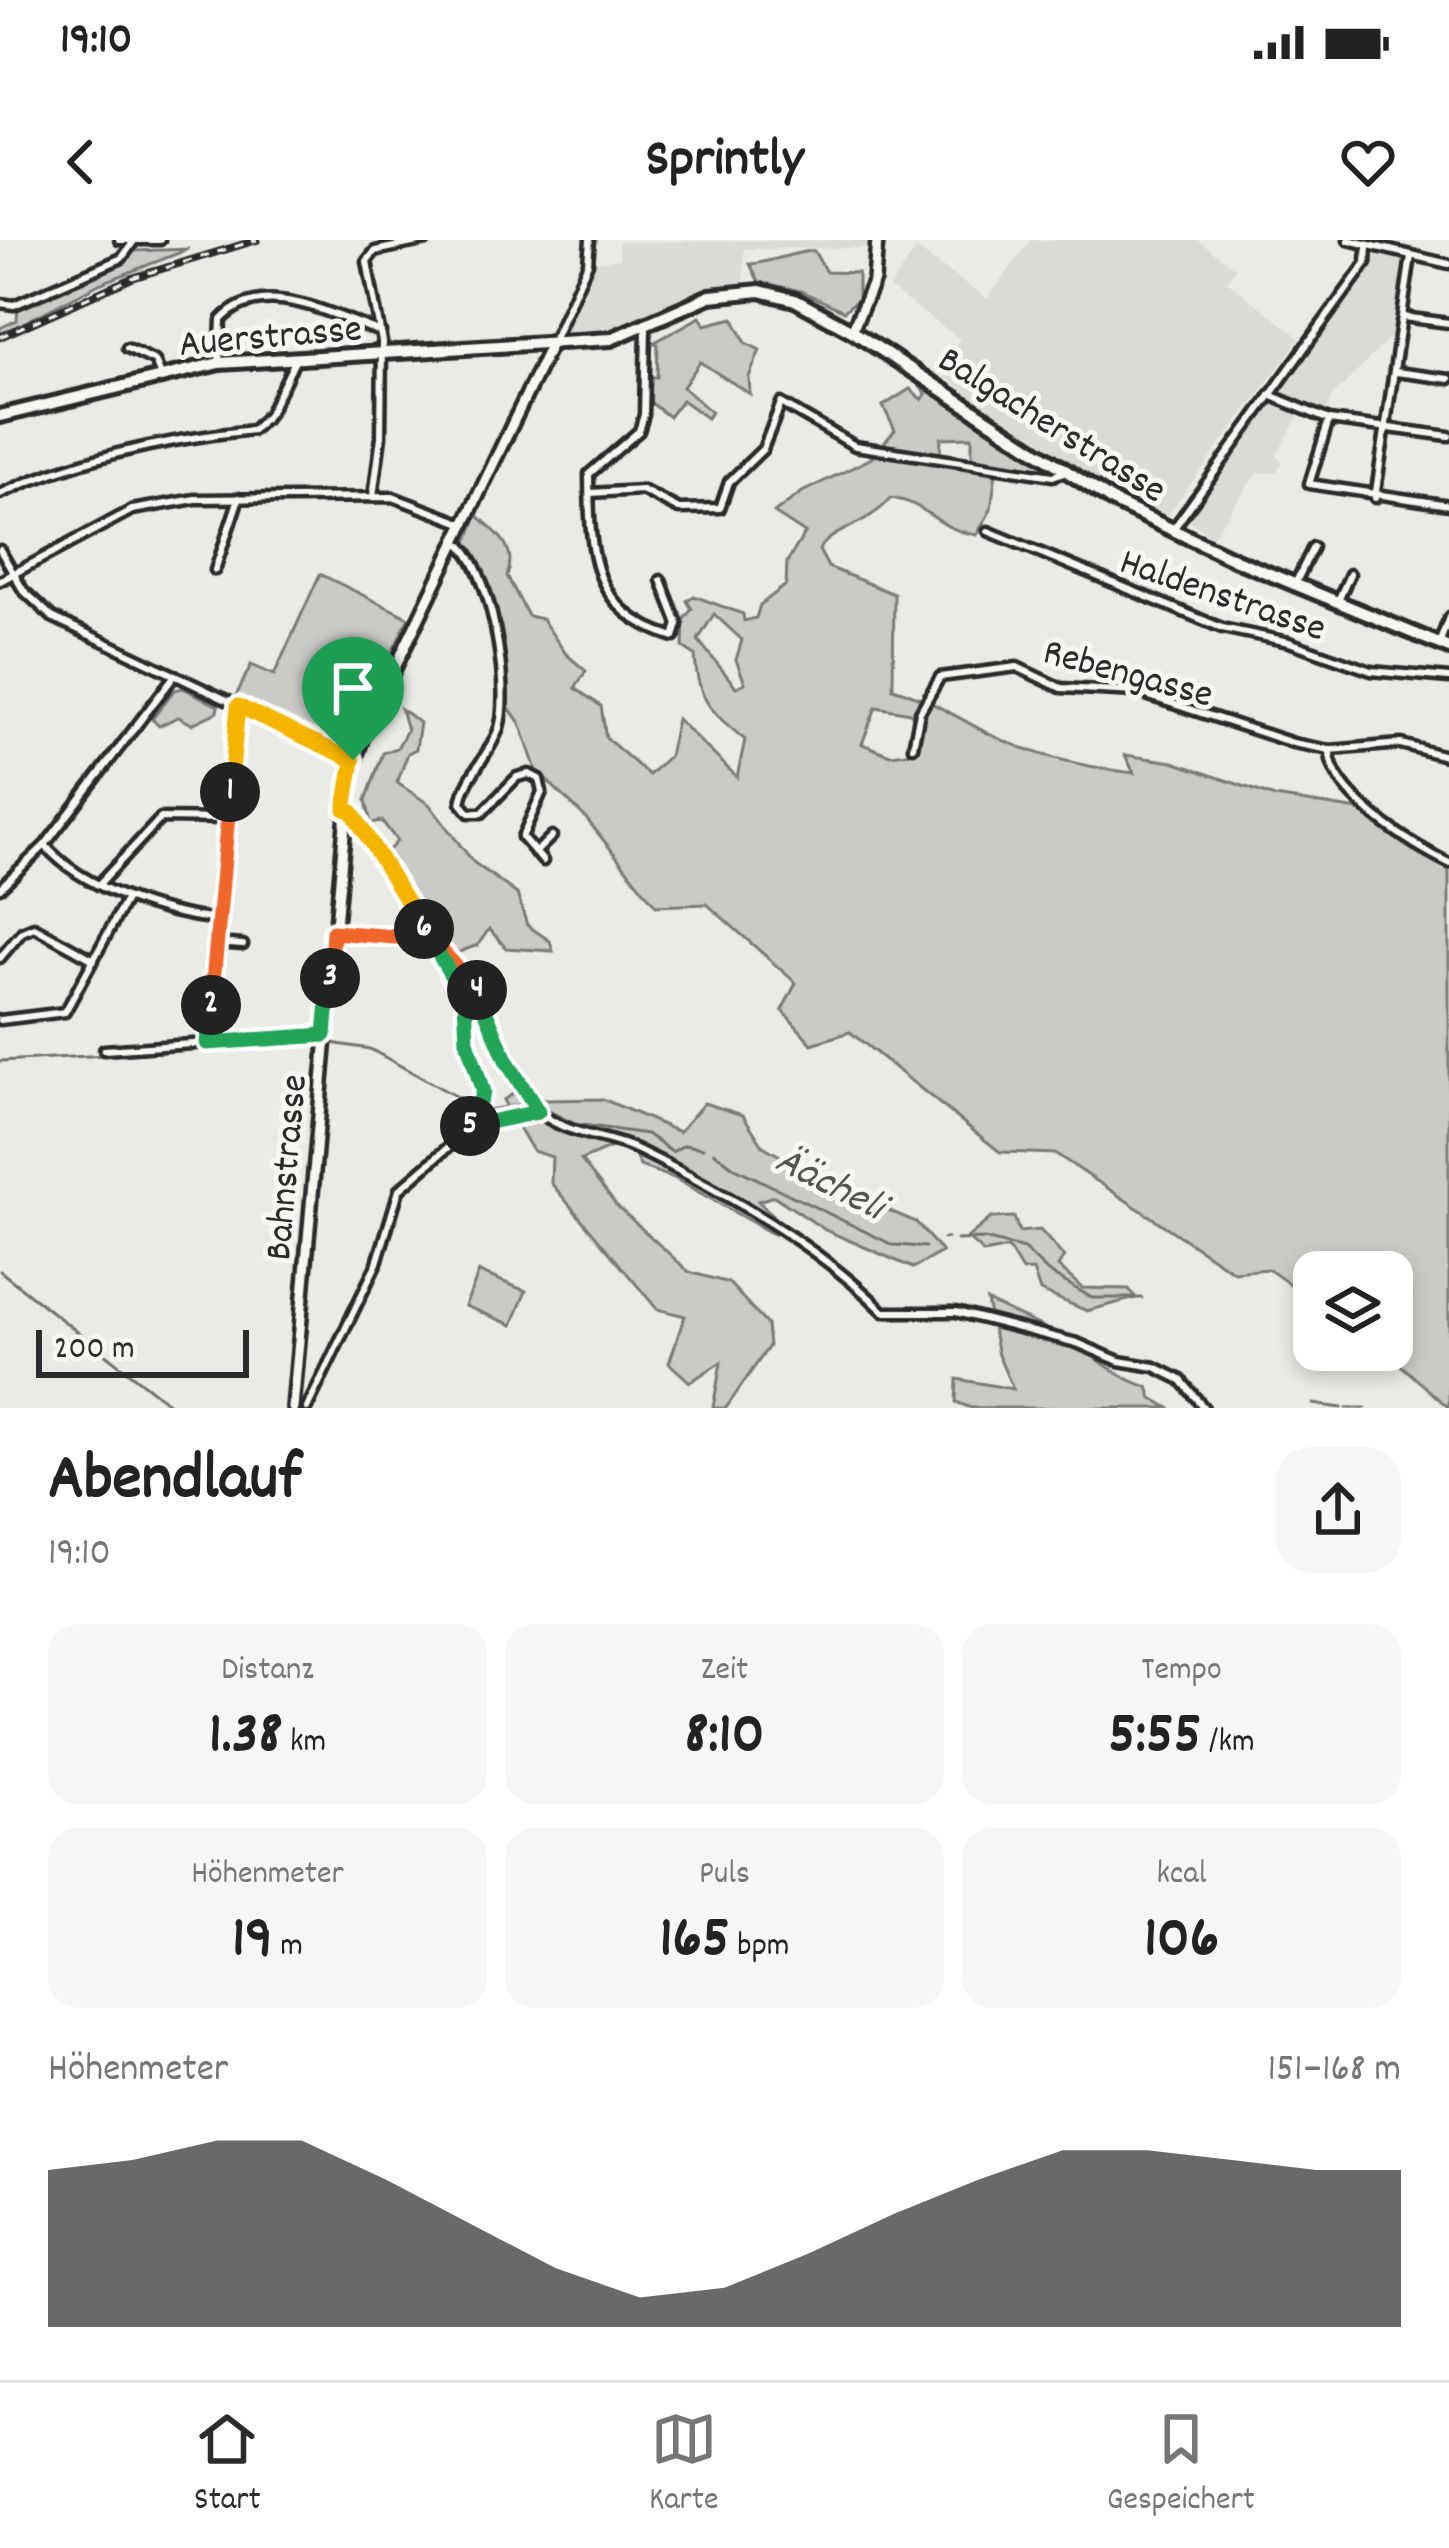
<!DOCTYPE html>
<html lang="de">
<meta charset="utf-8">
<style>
body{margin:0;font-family:Dekko,sans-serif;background:#f6f6f6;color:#222;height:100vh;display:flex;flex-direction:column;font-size:45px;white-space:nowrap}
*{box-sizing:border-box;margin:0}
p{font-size:39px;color:#767676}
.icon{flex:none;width:66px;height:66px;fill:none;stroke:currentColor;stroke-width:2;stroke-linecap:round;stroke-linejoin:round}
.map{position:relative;height:1168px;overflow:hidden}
.details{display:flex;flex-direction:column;background:#fff;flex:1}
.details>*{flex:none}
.fabs{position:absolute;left:1293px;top:1011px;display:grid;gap:24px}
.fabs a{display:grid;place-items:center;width:120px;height:120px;border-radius:24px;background:#fff;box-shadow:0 6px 18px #0003;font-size:60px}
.scale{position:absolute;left:36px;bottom:30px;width:213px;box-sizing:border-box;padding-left:12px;border:6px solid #2b2b2b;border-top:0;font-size:33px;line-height:42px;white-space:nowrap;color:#2b2b2b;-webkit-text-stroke:9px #f6f6f2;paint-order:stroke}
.pin{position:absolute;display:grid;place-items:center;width:102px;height:102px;color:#fff;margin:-123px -51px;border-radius:50% 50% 50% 0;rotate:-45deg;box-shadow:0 0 12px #0007}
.pin .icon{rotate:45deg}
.km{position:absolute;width:60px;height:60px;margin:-30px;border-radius:50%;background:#222;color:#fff;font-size:33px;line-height:60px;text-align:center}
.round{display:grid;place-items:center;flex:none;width:126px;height:126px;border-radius:36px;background:#f6f6f6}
.overview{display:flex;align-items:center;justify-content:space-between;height:204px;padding:0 48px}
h1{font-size:66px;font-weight:700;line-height:90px}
.metrics{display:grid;grid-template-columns:repeat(3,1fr);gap:18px;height:204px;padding:12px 48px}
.metrics div{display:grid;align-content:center;border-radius:30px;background:#f6f6f6;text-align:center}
.metrics b{font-size:60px;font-weight:700}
.metrics small{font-size:33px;font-weight:400}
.metrics p{font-size:33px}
.chart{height:336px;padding:24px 48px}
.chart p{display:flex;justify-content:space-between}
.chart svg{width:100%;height:216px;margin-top:12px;fill:#2b2b2b;opacity:.7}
.status{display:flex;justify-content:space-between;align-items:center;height:84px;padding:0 60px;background:#fff;direction:ltr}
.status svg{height:33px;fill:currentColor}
header{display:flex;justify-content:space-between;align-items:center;height:156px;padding:0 48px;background:#fff;font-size:54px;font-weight:700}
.tab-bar{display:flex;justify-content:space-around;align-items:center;height:168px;border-top:3px solid #e0e0e0;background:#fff;font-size:33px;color:#767676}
.tab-bar a{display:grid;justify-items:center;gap:6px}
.tab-bar .selected{color:#2b2b2b}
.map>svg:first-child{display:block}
.built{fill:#dadad6}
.green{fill:#cacac7;stroke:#7a7a79;stroke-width:3;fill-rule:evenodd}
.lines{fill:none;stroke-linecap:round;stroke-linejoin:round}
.stream{stroke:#727270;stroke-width:3}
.street-casing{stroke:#2b2b2b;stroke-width:15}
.secondary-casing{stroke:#2b2b2b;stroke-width:18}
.primary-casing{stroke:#2b2b2b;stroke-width:20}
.street{stroke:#f6f6f2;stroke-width:6}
.secondary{stroke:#f6f6f2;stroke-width:9}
.primary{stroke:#f6f6f2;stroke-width:10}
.rail-casing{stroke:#2b2b2b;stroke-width:8}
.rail{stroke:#f6f6f2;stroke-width:3;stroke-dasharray:9;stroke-linecap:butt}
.split-1-casing{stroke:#fff;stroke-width:24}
.split-2-casing{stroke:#fff;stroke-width:24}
.split-3-casing{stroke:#fff;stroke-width:24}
.split-4-casing{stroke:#fff;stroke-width:24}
.split-5-casing{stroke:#fff;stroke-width:24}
.split-6-casing{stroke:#fff;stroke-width:24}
.split-7-casing{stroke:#fff;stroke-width:24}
.split-1{stroke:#f5b400;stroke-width:15}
.split-2{stroke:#f0652b;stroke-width:15}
.split-3{stroke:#22a559;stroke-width:15}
.split-4{stroke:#f0652b;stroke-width:15}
.split-5{stroke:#22a559;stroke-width:15}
.split-6{stroke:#22a559;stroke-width:15}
.split-7{stroke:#f5b400;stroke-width:15}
.labels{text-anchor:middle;stroke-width:10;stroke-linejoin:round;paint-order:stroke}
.street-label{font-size:39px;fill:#2b2b2b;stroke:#f6f6f2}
.water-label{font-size:42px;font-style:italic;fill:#545453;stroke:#f6f6f2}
</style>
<div class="status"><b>19:10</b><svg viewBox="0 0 49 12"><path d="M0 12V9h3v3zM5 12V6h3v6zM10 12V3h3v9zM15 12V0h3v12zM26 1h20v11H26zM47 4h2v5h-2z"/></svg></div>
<header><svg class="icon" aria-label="back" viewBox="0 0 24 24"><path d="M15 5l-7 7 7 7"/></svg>Sprintly<svg class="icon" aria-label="heart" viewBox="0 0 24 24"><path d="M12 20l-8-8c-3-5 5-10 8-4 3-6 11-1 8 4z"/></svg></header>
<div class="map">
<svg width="1449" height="1168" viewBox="0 0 1449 1168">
<rect width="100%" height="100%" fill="#eaeae6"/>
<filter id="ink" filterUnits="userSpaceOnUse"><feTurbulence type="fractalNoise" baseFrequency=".00833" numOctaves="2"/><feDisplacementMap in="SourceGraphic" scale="24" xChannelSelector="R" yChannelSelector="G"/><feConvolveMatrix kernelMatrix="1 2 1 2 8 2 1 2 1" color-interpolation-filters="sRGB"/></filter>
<g filter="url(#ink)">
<g class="built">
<polygon points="869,0 870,8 744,9 744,50 646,89 551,104 588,23 620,19 618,2"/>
<polygon points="1031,0 1197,0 1236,28 1227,41 1300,98 1166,277 1101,247 945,137 945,123 960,99 889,48 916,9 987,59"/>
<polygon points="1375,10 1406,24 1397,90 1331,158 1326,173 1284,161 1301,171 1277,215 1283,222 1276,233 1257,233 1212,297 1183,275"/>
</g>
<g class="green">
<polygon points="189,9 99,44 0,95 0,88 17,80 18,67 135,11"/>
<path d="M814,11L826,32L858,33V59L844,71L801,51L759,42L750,24C775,22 791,12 814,11Z"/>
<polygon points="700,77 705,85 733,78 746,103 760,110 749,137 750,154 700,122 683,147 711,172 707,178 682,160 669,177 650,162 651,137 657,137 658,104 653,103"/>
<path d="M914,139L1052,231L972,218V197L941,198L940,216L997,225L991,269L977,295C932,288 931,264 891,258C868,286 832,288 819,310L828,327L894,354L893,448C929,459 955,476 987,493C1032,515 1084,527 1134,533L1125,515L1173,522L1275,557L1365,571L1412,610L1449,628V1168L1384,1110H1392V1032H1314V1061L1268,1029L1234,1032L1056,914L1000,912L850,792L812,804L782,770L796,743L707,664L656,666L585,577L536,530L520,483L502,458L485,346L465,308L477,275C497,293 518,307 507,336L528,376L542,379L566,414L586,431L575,448L601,466L606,498L649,535L669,516L677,479L737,537L745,500C712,472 697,461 695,415L683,407L684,379L692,369L687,361L694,356L743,374L744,381L756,378L760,365L786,345L787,322L805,293L774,273L802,252L870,219L895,190L883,166L910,149L922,160L926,154ZM714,374L742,400L736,420L745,443L736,447L698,400ZM876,467L910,473L919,484L915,512L890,515L862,504Z"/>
<polygon points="320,334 409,378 344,510 235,458 251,425 274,435"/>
<polygon points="183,448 218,466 217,472 192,484 178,477 159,486 152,479 174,450"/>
<polygon points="401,469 420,483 416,509 408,513 397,543 429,564 473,622 517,654 527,685 550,701 553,711 506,708 489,689 478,705 449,716 383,617 397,601 382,581 371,583 366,560 383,513 397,508 407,490"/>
<polygon points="516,852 546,860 603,859 679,892 704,863 743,875 763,906 831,946 916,982 942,1012 913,1028 825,990 774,956 758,961 772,974 773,994 674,938 640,926 628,900 581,920 616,965 689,1032 729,1043 767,1085 769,1106 726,1168 713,1168 721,1122 690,1142 669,1123 685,1076 657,1069 551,943 552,917 533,911 503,860"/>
<polygon points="1014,977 1019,992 1040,990 1064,1017 1058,1026 1082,1048 1129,1049 1136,1058 1087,1071 1040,1051 1033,1030 1022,1031 1008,1008 984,1013 967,998 991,978"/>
<polygon points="479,1032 526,1051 512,1085 465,1066"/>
<path d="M987,1061C1014,1074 1041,1085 1066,1099C1097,1116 1115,1137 1148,1147L1152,1158L1169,1168H971L956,1162L957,1139L1013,1149L998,1115Z"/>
</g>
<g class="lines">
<g class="stream">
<polyline points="331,803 370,809 475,867"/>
<polyline points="0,821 315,803"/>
<polyline points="543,868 575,884 647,894 672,912 684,905 703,908"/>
<polyline points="482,871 525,864"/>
<polyline points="714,912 735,928 893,1005 925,1007"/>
<polyline points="943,999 947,998"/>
<polyline points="957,1000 984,999 1024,1009 1048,1032 1092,1058 1142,1058"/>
<polyline points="0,1031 174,1168"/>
<polyline points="1313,1164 1342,1168"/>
<polyline points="1347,1168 1366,1168"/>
</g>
<g class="street-casing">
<g id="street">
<polyline points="119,0 160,0"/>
<polyline points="1348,0 1449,24"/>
<polyline points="0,63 14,65 122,18 134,1"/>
<polyline points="1403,77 1449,83"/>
<path d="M646,89L644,175L639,191L589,234C590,312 589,371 674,397L678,384L661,340"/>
<polyline points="553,101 588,23 590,0"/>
<polyline points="127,108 155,121 160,133"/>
<path d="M219,123L221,80C263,35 333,76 381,92"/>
<polyline points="1396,132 1449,139"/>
<polyline points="1270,155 1329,180 1449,196"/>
<polyline points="1329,180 1309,244 1449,265"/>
<polyline points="590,253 642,250 679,269 720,268 729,242 763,209 781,163 855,206 1053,236 1064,232"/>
<path d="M0,254C80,217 165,199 253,190L269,174L295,121"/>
<polyline points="373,257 381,197 382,102 367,21 375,11 427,0"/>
<polyline points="1375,258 1411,16"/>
<polyline points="1174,288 1366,23 1367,6"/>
<polyline points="988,291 1222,388 1289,402 1371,431 1449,438"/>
<path d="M456,301C491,325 511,448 499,488C490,515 466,535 461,563L469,573H482L517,537L529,534L539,539L542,552L522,597L543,621"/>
<polyline points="0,310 23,350 52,377 353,520"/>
<polyline points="215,330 239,258"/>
<polyline points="0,341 132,270 195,259 393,257 464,284"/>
<polyline points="1296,342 1313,307"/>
<polyline points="1337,363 1350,334"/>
<polyline points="1439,404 1449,377"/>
<polyline points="913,507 920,472 940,437 1017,427 1061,448 1137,452 1293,503 1330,510 1401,504 1449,517"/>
<path d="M1330,510C1328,553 1413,606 1449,623"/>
<path d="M45,605C81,649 164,674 218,680"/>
<polyline points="535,613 552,596"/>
<polyline points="100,643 161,578 227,579"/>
<polyline points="0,648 45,605 175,435"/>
<polyline points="337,692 431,700"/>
<polyline points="216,703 243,705"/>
<path d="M443,714C503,749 491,835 543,875C571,896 607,895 638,910C724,952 817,1004 884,1072H956L1077,1103L1119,1121L1155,1127L1181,1140L1204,1168"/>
<polyline points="0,718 22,692 34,687 94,720"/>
<polyline points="0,780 65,772 127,658"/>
<polyline points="207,803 238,466"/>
<polyline points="104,810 325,795"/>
<polyline points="473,888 539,872"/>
<polyline points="307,1168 377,1023 399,950 469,889 482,864 460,745 346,569"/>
</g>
</g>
<g class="secondary-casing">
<g id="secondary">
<polyline points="852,91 874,40 877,0"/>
<polyline points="293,1168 349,539 365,490 551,104"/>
</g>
</g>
<g class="primary-casing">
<polyline id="primary" points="0,176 219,123 611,99 710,56 760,51 795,60 852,91 1114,262 1236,320 1449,408"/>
</g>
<use href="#street" class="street"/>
<use href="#secondary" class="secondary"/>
<use href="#primary" class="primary"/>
<g class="rail-casing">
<polyline id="rail" points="0,97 132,38 257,0"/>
</g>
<use href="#rail" class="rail"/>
</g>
</g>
<g class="lines" filter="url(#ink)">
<g class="split-1-casing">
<polyline id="split-1" points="230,552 238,466 353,520"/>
</g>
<g class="split-2-casing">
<polyline id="split-2" points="211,765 230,552"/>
</g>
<g class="split-3-casing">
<polyline id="split-3" points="211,765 207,803 325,795 330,738"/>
</g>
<g class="split-4-casing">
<polyline id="split-4" points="330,738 333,692 432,700 477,750"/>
</g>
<g class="split-5-casing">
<polyline id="split-5" points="470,886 538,872 506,820 477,750"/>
</g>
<g class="split-6-casing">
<polyline id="split-6" points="424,689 465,759 467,801 483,852 470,886"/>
</g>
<g class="split-7-casing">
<polyline id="split-7" points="353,520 345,569 352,572 424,689"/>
</g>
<use href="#split-1" class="split-1"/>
<use href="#split-2" class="split-2"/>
<use href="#split-3" class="split-3"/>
<use href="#split-4" class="split-4"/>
<use href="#split-5" class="split-5"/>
<use href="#split-6" class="split-6"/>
<use href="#split-7" class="split-7"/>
</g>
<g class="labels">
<g class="street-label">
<text transform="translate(270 93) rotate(-5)" y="14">Auerstrasse</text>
<text transform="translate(1054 182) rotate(32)" y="14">Balgacherstrasse</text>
<text transform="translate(1224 352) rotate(19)" y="14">Haldenstrasse</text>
<text transform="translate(1129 430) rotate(15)" y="14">Rebengasse</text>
<text transform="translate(283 927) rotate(-85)" y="14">Bahnstrasse</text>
</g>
<g class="water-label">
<text transform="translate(832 940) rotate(27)" y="15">Äächeli</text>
</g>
</g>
</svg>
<div class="fabs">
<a><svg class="icon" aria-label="layers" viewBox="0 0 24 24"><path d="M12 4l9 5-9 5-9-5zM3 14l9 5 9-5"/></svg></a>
</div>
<div class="scale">200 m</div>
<div class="pin" style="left:353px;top:520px;background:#1e9e55"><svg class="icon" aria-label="arrive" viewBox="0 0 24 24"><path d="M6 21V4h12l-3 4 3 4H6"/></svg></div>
<b class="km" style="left:230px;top:552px">1</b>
<b class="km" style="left:211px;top:765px">2</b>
<b class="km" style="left:330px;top:738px">3</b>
<b class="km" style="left:477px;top:750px">4</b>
<b class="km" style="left:470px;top:886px">5</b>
<b class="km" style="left:424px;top:689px">6</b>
</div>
<section class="details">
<div class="overview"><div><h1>Abendlauf</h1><p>19:10</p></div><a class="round"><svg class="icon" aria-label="share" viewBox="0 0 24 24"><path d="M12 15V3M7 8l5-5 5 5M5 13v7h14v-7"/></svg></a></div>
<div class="metrics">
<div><p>Distanz</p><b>1.38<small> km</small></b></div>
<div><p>Zeit</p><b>8:10</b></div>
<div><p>Tempo</p><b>5:55<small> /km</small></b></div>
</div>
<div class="metrics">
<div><p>Höhenmeter</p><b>19<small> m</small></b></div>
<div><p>Puls</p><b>165<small> bpm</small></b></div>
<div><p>kcal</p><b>106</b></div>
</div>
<div class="chart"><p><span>Höhenmeter</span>151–168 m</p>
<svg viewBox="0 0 160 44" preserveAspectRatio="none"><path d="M0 44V12L10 10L20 6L30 6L40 14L50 23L60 32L70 38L80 36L90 29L100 21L110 14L120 8L130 8L140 10L150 12L160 12V44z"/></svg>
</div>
</section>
<nav class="tab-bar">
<a class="selected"><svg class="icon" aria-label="home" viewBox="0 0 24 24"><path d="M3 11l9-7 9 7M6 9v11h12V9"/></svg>Start</a>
<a><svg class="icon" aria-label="map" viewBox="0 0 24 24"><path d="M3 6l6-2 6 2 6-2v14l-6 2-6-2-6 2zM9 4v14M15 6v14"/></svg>Karte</a>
<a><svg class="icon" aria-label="saved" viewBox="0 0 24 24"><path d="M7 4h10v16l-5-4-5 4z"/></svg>Gespeichert</a>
</nav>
